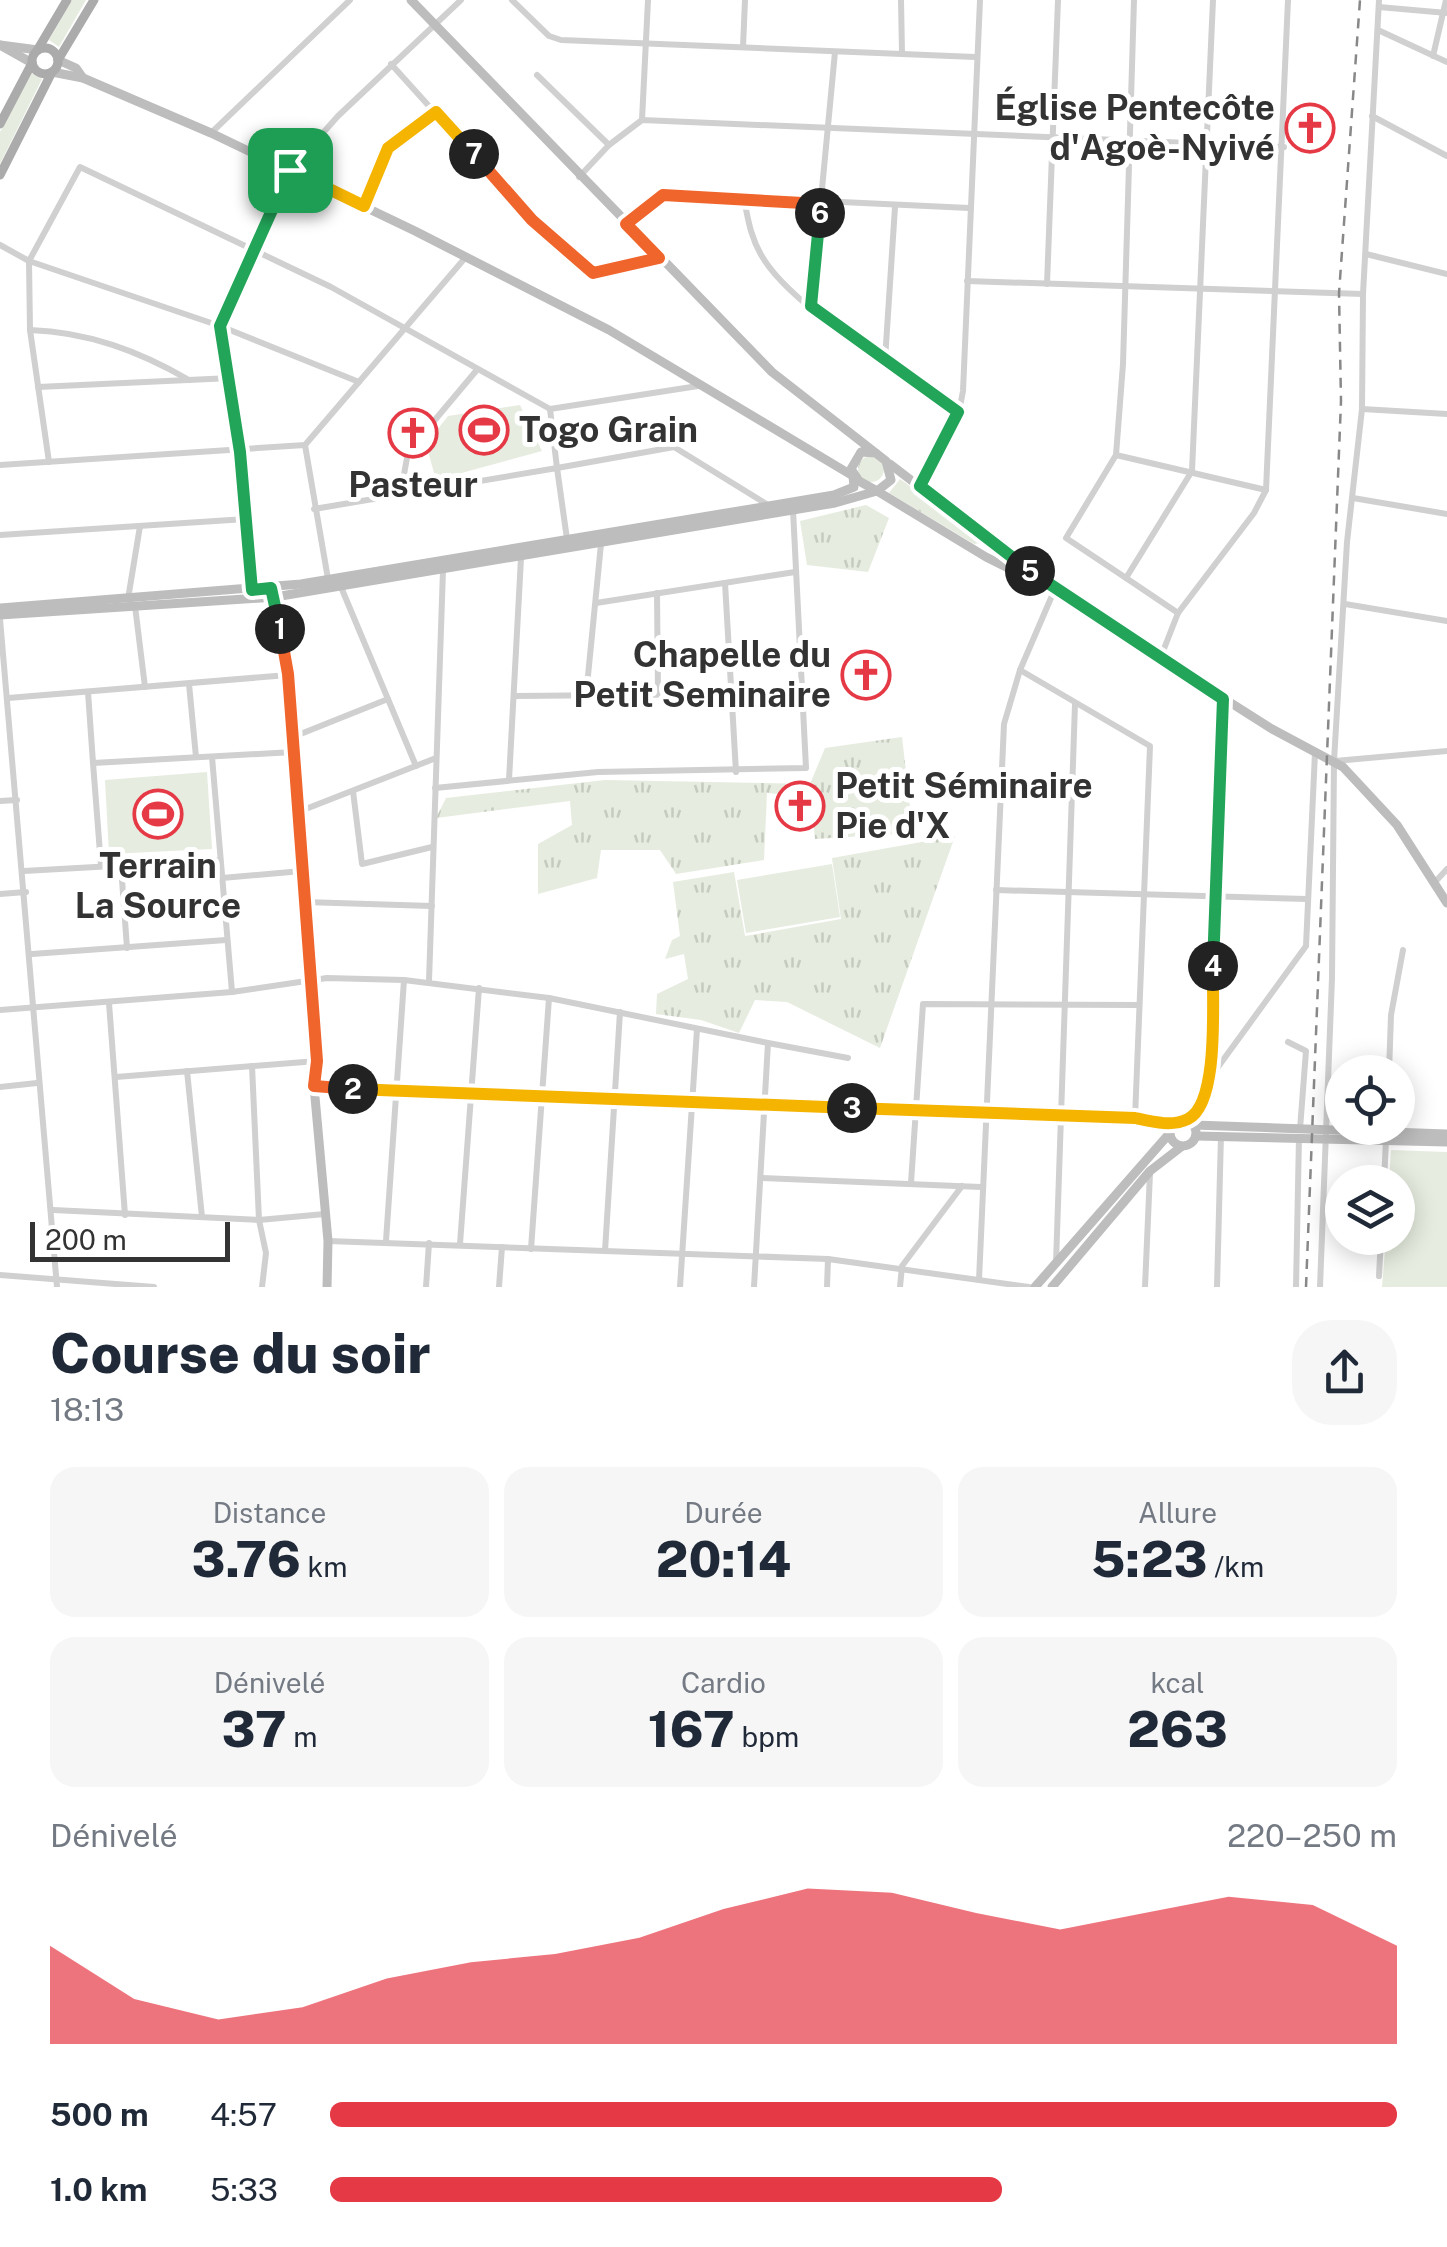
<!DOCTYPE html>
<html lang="fr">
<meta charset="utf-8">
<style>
body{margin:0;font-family:"Public Sans",sans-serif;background:#f6f6f7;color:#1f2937;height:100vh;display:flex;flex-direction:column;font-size:38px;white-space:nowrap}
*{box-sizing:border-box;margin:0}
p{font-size:32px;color:#747a83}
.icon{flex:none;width:55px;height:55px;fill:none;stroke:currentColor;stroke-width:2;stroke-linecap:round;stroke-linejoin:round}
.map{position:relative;height:1287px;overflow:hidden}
.sheet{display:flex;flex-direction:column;background:#fff;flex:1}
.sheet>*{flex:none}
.tools{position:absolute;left:1325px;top:1055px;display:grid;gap:20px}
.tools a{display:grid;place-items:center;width:90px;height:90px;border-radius:50%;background:#fff;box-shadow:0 5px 25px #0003;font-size:50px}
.scale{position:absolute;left:30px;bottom:25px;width:200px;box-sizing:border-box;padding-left:10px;border:5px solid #333;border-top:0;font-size:28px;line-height:35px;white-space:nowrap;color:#333;-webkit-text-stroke:8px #fff;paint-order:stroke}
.pin{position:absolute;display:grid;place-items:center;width:85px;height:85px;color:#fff;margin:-42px;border-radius:20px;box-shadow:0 5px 15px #0006}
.km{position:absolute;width:50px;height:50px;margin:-25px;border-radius:50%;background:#222;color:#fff;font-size:28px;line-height:50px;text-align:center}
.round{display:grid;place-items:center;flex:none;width:105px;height:105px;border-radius:40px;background:#f6f6f7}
.headline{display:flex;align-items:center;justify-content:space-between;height:170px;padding:0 50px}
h1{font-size:55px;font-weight:800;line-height:75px}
.metrics{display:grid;grid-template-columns:repeat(3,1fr);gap:15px;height:170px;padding:10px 50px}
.metrics div{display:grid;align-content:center;border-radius:25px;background:#f6f6f7;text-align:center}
.metrics b{font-size:50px;font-weight:800}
.metrics small{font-size:28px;font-weight:400}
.metrics p{font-size:28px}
.chart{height:280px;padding:20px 50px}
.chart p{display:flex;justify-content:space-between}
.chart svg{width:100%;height:180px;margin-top:10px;fill:#e63946;opacity:.7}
ul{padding:0 50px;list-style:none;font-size:32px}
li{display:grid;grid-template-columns:160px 120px 1fr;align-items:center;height:75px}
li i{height:25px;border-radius:12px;background:#e63946}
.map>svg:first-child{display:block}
.grass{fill:url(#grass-tufts)}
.garden{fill:#e6ecdf}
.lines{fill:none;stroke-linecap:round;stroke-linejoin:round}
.street{stroke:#d0d0d0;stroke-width:6}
.secondary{stroke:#bdbdbd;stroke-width:9}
.primary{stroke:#ababab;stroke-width:9}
.rail{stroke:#888;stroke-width:2.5;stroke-dasharray:10 8;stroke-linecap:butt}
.split-1-casing{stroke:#fff;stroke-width:20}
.split-2-casing{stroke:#fff;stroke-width:20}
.split-3-casing{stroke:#fff;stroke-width:20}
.split-4-casing{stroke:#fff;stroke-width:20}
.split-5-casing{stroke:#fff;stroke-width:20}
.split-6-casing{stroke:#fff;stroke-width:20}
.split-7-casing{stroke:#fff;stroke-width:20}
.split-8-casing{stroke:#fff;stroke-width:20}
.split-1{stroke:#22a559;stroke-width:12}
.split-2{stroke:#f0652b;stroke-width:12}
.split-3{stroke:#f5b400;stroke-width:12}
.split-4{stroke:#f5b400;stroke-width:12}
.split-5{stroke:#22a559;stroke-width:12}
.split-6{stroke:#22a559;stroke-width:12}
.split-7{stroke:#f0652b;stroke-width:12}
.split-8{stroke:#f5b400;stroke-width:12}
.labels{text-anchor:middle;stroke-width:10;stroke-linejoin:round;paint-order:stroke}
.poi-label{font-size:35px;font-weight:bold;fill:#333;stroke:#fff;text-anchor:end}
</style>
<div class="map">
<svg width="1447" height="1287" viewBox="0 0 1447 1287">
<defs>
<pattern id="grass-tufts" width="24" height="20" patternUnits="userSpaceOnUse" patternTransform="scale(2.5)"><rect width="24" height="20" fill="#e6ecdf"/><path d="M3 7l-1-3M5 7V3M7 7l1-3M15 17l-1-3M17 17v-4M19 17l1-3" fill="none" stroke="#c6cbc0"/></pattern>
</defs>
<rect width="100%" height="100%" fill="#fff"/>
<g class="grass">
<circle cx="871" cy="469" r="13"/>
<polygon points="900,479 979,536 980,543 974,544 889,493"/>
<polygon points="866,505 889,518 868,572 807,565 800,521"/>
<polygon points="902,737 913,833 815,839 811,797 767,793 764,860 676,874 660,850 601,850 597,878 538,894 538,844 572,825 570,801 436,818 446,798 605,780 810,784 825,748"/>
<polygon points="955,836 880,1048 787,1002 755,1000 739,1033 701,1020 656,1014 657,994 688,979 684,954 665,959 672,940 680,936 673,882 734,872 745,936 841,919 832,858"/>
</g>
<g class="garden">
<polygon points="72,0 86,0 59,47 49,40"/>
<polygon points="30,72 42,79 0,164 0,132"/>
<polygon points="520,405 542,451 436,480 426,444 448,416"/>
<polygon points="207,772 212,849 109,854 105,780"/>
<polygon points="832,864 840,917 746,933 737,880"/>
<polygon points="1391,1150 1447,1152 1447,1287 1382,1287 1386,1238 1398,1238 1398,1182 1389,1182"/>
</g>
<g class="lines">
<g class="street">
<polyline points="512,0 549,36 561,40 975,57"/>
<polyline points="901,0 902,53"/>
<polyline points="1134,0 1123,364 1116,455 1266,490"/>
<polyline points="1379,7 1447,13"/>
<polyline points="1378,30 1447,62"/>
<polyline points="743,47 745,0"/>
<polyline points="1433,56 1446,0"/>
<polyline points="391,64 532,220 588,271 600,273 659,258"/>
<polyline points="537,75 609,145"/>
<polyline points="1372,116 1447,156"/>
<polyline points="642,120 648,0"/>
<polyline points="211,133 350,0"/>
<polyline points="579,177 609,145 642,120 1284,147"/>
<path d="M744,199C748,220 751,239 763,258C794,309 907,376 959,412"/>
<polyline points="364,206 389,148 435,112"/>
<polyline points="627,223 655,199 671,194 969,208"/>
<polyline points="0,245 29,261 220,326 359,382"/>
<polyline points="1366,254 1447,274"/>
<polyline points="967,281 1363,294"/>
<polyline points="1047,284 1058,0"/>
<polyline points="811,305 835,52"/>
<path d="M30,330C88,332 139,351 189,380"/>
<polyline points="885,360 895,207"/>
<polyline points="38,387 231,378"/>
<polyline points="550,409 557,468 674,447 768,505"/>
<polyline points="1362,409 1447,414"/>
<polyline points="305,445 328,579"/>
<polyline points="1116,455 1066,538 1126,578"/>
<polyline points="49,462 30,330 29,261 80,167 331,287 550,409 698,386"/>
<polyline points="0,465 305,445 465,258"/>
<polyline points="919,487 959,412 963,391 980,0"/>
<polyline points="400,497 408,452 476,371"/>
<polyline points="1353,498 1447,514"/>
<polyline points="314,509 557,468 567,539"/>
<polyline points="0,535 246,519"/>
<polyline points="725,583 736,772"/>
<polyline points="341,587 416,766"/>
<polyline points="252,590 241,452 220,326 290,170 338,116 461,0"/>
<polyline points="657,593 658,694"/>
<polyline points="128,599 140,526"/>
<polyline points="596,603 795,572"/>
<polyline points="1345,604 1447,621"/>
<polyline points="135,606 145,687"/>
<polyline points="1178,613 1126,578 1192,471 1213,0"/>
<polyline points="0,619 57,1287"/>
<polyline points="1160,659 1178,613 1254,513 1266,490 1288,0"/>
<polyline points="1020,670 1150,746 1135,1118"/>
<polyline points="189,684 196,757"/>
<polyline points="88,692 93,763 294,752"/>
<polyline points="515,696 731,694"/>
<polyline points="586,696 601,544"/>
<polyline points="8,698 288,675"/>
<polyline points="293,737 388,699"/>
<polyline points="212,757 232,992"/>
<polyline points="1335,761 1447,751"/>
<polyline points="93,763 101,866"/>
<polyline points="509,780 521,558"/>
<polyline points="435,788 598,772 806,768 793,510"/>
<polyline points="353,791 362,864 432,847"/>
<polyline points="0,801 17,800"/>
<polyline points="298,812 436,758"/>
<polyline points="121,866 127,948"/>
<polyline points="24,871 220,860"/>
<polyline points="222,878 302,871"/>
<polyline points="1435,882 1447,869"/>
<polyline points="996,890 1307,899"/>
<polyline points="0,894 26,892"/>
<polyline points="304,902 432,906"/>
<polyline points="32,954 226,940"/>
<polyline points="429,981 443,570"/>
<polyline points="109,1003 125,1215"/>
<polyline points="0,1010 232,992 327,978 404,980 549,998 768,1043 754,1287"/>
<polyline points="1288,1042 1306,1051 1300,1129"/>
<polyline points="768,1043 848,1058"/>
<polyline points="252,1066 259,1220 266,1253 262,1287"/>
<polyline points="187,1071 202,1217"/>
<polyline points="1389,1072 1391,1015 1403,950"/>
<polyline points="116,1077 317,1061"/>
<polyline points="1210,1077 1223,699"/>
<polyline points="314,1086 1135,1118 1172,1125"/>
<polyline points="0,1087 37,1083"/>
<polyline points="1193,1124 1210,1078 1306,946 1315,753"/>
<polyline points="761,1178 981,1187"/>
<polyline points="1384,1182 1386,1140"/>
<polyline points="911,1183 923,1004 1138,1005"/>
<polyline points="53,1210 259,1220 325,1214"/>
<polyline points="328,1241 828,1259 1029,1287"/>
<polyline points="386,1241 404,980"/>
<polyline points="460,1244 479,988"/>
<polyline points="531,1249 549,998"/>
<polyline points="605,1251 620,1012"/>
<polyline points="1056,1263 1075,704"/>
<polyline points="0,1275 154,1287"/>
<polyline points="1379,1276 1381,1238"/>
<polyline points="979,1280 1004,724 1020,670 1054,591"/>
<polyline points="426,1287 429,1243"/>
<polyline points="499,1287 502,1247"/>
<polyline points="680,1287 697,1029"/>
<polyline points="827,1287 828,1259"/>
<polyline points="900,1287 902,1266 962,1186"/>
<polyline points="1145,1287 1150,1173"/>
<polyline points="1217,1287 1221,1135"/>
<polyline points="1296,1287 1299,1137"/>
<polyline points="1320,1287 1332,978 1334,761 1347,542 1362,409 1363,294 1379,0"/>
</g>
<g class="secondary">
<polyline points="411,0 772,372 886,461 891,480 877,491 859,481 851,469 861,452 876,453"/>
<polyline points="0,45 38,50"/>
<polyline points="0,45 32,63"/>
<polyline points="58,60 76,68 83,78"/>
<polyline points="52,72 83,78 211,133 415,231 609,330 853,476"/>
<polyline points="890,464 1041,580"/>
<polyline points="1053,590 1272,729 1343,767 1397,825 1447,903"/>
<polyline points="273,593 288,675 317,1061 314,1086 328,1241 327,1287"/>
<polyline points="0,608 301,584 834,495 854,487 853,476"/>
<polyline points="0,615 275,597 835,503 877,491 986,557 1054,591"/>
<circle cx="1183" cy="1133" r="13"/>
<polyline points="1194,1125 1447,1134"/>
<polyline points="1196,1136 1447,1142"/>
<polyline points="1035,1287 1169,1134"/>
<polyline points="1052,1287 1150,1171 1181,1147"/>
</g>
<g class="primary">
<circle cx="45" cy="61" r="13"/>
<polyline points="38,49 67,0"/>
<polyline points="58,60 94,0"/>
<polyline points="0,124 32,63"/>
<polyline points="0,175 52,72"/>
</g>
<polyline class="rail" points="1306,1287 1341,401 1339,293 1360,0"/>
</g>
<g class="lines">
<g class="split-1-casing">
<polyline id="split-1" points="280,629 271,588 252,590 240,452 220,326 290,170"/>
</g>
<g class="split-2-casing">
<polyline id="split-2" points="280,629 288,674 317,1061 314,1086 353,1089"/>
</g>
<g class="split-3-casing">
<polyline id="split-3" points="353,1089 852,1108"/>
</g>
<g class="split-4-casing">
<path id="split-4" d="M852,1108L1135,1118C1153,1122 1172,1127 1188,1119C1220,1103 1212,999 1213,966"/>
</g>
<g class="split-5-casing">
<polyline id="split-5" points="1030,571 1223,699 1213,966"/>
</g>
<g class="split-6-casing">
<polyline id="split-6" points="820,213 811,306 958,412 920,486 1030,571"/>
</g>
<g class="split-7-casing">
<polyline id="split-7" points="474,154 532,220 593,273 659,258 626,224 663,195 821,204 820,213"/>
</g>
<g class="split-8-casing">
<polyline id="split-8" points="290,170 364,206 388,148 436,112 474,154"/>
</g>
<use href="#split-1" class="split-1"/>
<use href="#split-2" class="split-2"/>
<use href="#split-3" class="split-3"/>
<use href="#split-4" class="split-4"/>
<use href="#split-5" class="split-5"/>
<use href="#split-6" class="split-6"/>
<use href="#split-7" class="split-7"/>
<use href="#split-8" class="split-8"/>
</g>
<defs>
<g id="church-ring" transform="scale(2.5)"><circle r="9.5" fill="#fff" stroke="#e63946" stroke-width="1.5"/><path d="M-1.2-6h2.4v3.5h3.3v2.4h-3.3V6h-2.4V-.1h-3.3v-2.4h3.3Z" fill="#e63946"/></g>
<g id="stadium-ring" transform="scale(2.5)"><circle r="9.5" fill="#fff" stroke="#e63946" stroke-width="1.5"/><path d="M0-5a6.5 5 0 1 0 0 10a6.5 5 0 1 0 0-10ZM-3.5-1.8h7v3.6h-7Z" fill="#e63946"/></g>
</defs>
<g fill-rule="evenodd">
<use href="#church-ring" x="1310" y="128"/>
<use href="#stadium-ring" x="484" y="430"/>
<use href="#church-ring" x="413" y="433"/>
<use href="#church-ring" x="866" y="675"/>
<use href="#church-ring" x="800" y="806"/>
<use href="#stadium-ring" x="158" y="814"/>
</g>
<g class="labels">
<g class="poi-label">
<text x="1275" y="120">Église Pentecôte<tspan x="1275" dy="40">d'Agoè-Nyivé</tspan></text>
<text x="519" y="442" text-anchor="start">Togo Grain</text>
<text x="413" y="497" text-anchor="middle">Pasteur</text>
<text x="831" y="667">Chapelle du<tspan x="831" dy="40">Petit Seminaire</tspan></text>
<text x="835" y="798" text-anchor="start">Petit Séminaire<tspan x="835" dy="40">Pie d'X</tspan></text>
<text x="158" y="878" text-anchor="middle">Terrain<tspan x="158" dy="40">La Source</tspan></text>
</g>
</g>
</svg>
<div class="tools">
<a><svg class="icon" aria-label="locate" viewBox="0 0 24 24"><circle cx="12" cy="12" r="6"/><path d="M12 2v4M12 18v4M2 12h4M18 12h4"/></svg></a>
<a><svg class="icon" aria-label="layers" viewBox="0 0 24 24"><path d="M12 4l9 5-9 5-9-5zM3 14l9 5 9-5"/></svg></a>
</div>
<div class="scale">200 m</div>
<div class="pin" style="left:290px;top:170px;background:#1e9e55"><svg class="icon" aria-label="arrive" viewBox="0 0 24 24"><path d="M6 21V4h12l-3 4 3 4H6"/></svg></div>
<b class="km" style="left:280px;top:629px">1</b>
<b class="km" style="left:353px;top:1089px">2</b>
<b class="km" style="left:852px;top:1108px">3</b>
<b class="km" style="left:1213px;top:966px">4</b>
<b class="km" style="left:1030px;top:571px">5</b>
<b class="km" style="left:820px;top:213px">6</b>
<b class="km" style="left:474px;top:154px">7</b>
</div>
<section class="sheet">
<div class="headline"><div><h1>Course du soir</h1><p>18:13</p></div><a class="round"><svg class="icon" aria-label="share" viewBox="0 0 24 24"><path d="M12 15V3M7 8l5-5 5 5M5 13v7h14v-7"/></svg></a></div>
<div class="metrics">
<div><p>Distance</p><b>3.76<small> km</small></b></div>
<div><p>Durée</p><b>20:14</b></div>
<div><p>Allure</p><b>5:23<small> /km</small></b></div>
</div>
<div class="metrics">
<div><p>Dénivelé</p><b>37<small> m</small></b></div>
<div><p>Cardio</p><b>167<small> bpm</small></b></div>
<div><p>kcal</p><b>263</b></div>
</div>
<div class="chart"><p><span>Dénivelé</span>220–250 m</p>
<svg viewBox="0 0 160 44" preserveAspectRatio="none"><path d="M0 44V20L10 33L20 38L30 35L40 28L50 24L60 22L70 18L80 11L90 6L100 7L110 12L120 16L130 12L140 8L150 10L160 20V44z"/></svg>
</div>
<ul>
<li><b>500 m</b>4:57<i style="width:100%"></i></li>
<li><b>1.0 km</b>5:33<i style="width:63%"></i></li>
</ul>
</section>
